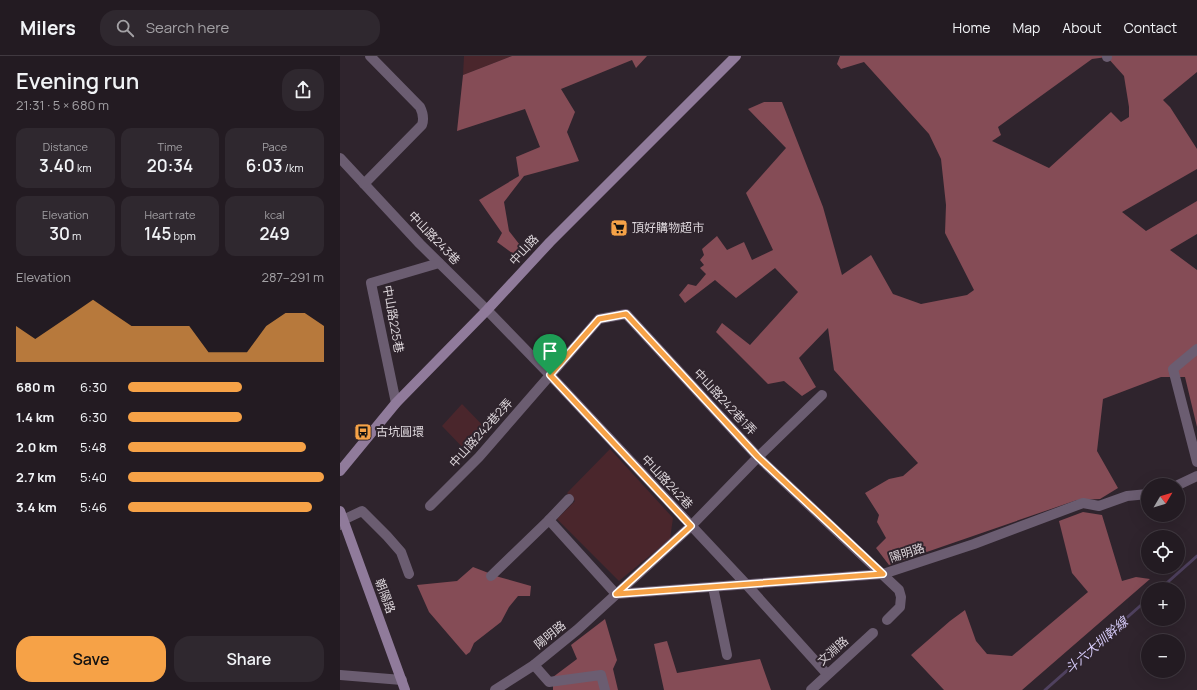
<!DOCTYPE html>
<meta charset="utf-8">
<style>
body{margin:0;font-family:Manrope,"Noto Sans TC",sans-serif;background:#2f282f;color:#f1f3f6;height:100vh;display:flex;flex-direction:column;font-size:15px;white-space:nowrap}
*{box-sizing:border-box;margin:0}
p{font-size:13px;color:#a3a1a5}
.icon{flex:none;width:22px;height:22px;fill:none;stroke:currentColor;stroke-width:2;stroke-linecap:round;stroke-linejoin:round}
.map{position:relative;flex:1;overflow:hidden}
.side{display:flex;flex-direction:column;background:#231b22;width:340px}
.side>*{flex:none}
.needle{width:26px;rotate:52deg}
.buttons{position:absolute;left:801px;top:422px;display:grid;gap:8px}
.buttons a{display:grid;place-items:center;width:44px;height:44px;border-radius:50%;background:#231b22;box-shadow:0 4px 16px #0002,0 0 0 1px #403940;font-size:20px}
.pin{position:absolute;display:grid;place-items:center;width:34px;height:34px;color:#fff;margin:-41px -17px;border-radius:50% 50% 50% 0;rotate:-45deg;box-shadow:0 0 4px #0007}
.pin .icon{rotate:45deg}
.round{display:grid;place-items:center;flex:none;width:42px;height:42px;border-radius:16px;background:#2f282f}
.headline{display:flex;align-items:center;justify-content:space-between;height:68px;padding:0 16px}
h1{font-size:22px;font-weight:600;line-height:30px}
.metrics{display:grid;grid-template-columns:repeat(3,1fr);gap:6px;height:68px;padding:4px 16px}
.metrics div{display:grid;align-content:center;border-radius:10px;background:#2f282f;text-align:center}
.metrics b{font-size:17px;font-weight:600}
.metrics small{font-size:11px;font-weight:400}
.metrics p{font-size:11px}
.chart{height:112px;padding:8px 16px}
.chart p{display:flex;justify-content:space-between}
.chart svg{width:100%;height:72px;margin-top:4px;fill:#f6a247;opacity:.7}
.button{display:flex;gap:8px;margin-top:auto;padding:8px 16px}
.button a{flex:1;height:46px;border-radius:16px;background:#f6a247;color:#111;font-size:16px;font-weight:600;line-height:46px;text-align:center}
.button a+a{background:#2f282f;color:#f1f3f6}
ul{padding:0 16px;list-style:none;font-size:13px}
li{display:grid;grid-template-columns:64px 48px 1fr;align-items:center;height:30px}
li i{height:10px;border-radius:5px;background:#f6a247}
header{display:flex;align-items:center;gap:24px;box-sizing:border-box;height:56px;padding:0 20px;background:#231b22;border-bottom:1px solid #403940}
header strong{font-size:19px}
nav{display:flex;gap:22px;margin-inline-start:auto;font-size:14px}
.search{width:280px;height:36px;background:#2f282f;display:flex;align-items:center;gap:10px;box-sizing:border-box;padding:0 14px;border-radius:16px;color:#a3a1a5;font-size:15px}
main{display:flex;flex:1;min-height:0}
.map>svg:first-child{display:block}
.green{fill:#4a262c}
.forest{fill:#854c56;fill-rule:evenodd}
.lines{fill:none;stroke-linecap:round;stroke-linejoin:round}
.stream{stroke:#4f415f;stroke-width:3}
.minor{stroke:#6b5d71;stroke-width:10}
.secondary{stroke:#907b9b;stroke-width:10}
.route-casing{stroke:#fff;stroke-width:8}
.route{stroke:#f6a247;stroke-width:5}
.labels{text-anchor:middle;stroke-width:4;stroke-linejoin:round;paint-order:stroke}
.poi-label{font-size:12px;fill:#dcd5da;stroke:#2f242d;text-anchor:start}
.street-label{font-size:12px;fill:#dcd5da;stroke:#2f242d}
.water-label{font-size:13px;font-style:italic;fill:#d5caf8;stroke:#2f242d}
</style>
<header>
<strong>Milers</strong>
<div class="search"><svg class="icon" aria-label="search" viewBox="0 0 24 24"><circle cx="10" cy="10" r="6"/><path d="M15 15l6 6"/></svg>Search here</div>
<nav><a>Home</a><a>Map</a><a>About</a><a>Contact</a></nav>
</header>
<main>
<section class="side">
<div class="headline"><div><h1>Evening run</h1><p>21:31 · 5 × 680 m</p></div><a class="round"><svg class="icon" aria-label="share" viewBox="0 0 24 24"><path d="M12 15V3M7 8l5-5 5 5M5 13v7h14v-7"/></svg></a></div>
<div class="metrics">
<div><p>Distance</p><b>3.40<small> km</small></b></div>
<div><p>Time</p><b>20:34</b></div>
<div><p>Pace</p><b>6:03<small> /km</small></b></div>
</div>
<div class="metrics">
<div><p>Elevation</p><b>30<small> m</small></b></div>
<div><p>Heart rate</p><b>145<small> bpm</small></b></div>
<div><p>kcal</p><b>249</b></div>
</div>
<div class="chart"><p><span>Elevation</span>287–291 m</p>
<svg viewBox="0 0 160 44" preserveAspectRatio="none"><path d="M0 44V22L10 30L20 22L30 14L40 6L50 14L60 22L70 22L80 22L90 22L100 38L110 38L120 38L130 22L140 14L150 14L160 22V44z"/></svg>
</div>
<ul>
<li><b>680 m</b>6:30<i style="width:58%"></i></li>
<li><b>1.4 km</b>6:30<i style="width:58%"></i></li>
<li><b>2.0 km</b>5:48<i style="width:91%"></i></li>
<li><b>2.7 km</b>5:40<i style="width:100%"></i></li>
<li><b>3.4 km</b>5:46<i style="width:94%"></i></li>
</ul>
<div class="button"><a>Save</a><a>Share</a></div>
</section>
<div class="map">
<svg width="857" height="634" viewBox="0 0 857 634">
<rect width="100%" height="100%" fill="#2f242d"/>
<g class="green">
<polygon points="124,0 172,0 123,19"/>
<polygon points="122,348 149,376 128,397 102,370"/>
<polygon points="270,393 333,462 330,483 279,525 217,463 235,445 227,437"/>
</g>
<g class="forest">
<polygon points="172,0 307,0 296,12 292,4 221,33 235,56 227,76 239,105 184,120 164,146 169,175 183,193 176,200 157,186 162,177 139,144 179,120 176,101 200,91 185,53 117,75 123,19"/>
<path d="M500,0H857V16L823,44L830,51L857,93V113L782,156L806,175L857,145V178L830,194L857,214V371L845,321H821L763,343L757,395L778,432L760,443L737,444L549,509L536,492L546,482L537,466L539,459L525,437L549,423L563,420L578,407L494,314L488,272L459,302L476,331L462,340L444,325L428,328L376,276L382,267L410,289L458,236L435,212L396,242L375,224L345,247L339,239L348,228L356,230L366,218L360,212L364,209L360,204L364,199L362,193L377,180L387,194L404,186L412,204L433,194L406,137L446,92L408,53L424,46H442L483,151L502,219L531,199L553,238L581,248L627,239L634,234L605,177L606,149L601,103L589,78L524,6L501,13L497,8ZM767,1L784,20L789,51V61L781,66L771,56L709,112L652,85L661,79L658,71L752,3Z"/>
<polygon points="743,456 762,459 782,525 796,521 810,523 682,634 604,634 571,599 610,565 625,554 636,585 647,598 672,600 748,536 732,517 719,465"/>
<polygon points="133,511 159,521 191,530 190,540 178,540 169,551 161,566 134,587 130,596 126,599 89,556 77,529 117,525"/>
<polygon points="265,563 277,604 273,613 278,634 213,634 213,621 237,603 231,589"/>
<polygon points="327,585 337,617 420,603 431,634 324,634 314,588"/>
</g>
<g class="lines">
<g class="stream">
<polyline points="820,533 857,500"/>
<polyline points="705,634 808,543"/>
</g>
<g class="minor">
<polyline points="767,1 767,0"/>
<polyline points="0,102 80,188 147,254 210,319 405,527 487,618"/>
<path d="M24,128L82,69C84,63 83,57 80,51L30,0"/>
<polyline points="857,293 833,313 857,406"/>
<polyline points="56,347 31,227 99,207"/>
<polyline points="838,429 857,420"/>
<polyline points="90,450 139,401 259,263 286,258 418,401 559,534 561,541 560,551 547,564"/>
<polyline points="209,464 229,443"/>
<polyline points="0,469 3,464 22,455 47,480 61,496 69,518"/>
<polyline points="151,520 209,464 276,538 543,518 634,488 743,447 759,450 787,440 808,438"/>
<polyline points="373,531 387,599"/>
<polyline points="194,609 209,626 261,619 265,634"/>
<polyline points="0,619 62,624"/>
<polyline points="155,634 194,609 237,574 351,470 418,401 482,339"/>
<polyline points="471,634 533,577"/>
</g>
<g class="secondary">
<polyline points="0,415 56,347 147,254 210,186 396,0"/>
<polyline points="0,455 65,634"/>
</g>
</g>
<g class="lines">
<g class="route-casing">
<polygon id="route" points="286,258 418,401 543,518 276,538 351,470 210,319 259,263"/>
</g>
<use href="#route" class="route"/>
</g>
<defs>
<g id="supermarket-square" transform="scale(0.9)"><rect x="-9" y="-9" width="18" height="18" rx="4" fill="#f6a247" stroke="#2f242d"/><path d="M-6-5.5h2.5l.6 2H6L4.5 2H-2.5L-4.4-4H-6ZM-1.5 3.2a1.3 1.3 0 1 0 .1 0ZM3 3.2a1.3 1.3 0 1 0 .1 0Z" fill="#111"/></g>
<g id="bus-square" transform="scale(0.9)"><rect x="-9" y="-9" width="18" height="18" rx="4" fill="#f6a247" stroke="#2f242d"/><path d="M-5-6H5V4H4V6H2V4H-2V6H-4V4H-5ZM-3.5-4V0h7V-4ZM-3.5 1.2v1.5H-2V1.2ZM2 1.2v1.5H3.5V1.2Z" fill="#111"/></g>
</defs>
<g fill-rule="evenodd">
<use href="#supermarket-square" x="279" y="172"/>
<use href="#bus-square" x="23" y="376"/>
</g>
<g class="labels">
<g class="poi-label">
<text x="292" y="176">頂好購物超市</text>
<text x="36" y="380">古坑圓環</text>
</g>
<g class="street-label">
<text transform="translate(94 182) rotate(46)" y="4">中山路243巷</text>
<text transform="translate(184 194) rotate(-47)" y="4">中山路</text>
<text transform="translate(53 263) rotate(80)" y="4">中山路225巷</text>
<text transform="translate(385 346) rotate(47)" y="4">中山路242巷1弄</text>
<text transform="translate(141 377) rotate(-48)" y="4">中山路242巷2弄</text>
<text transform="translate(327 426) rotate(47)" y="4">中山路242巷</text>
<text transform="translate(567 497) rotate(-18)" y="4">陽明路</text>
<text transform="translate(45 540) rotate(70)" y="4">朝陽路</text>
<text transform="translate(210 579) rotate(-39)" y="4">陽明路</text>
<text transform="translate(493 595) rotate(-42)" y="4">文淵路</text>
</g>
<g class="water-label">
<text transform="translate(756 589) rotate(-41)" y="5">斗六大圳幹線</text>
</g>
</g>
</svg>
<div class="buttons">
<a><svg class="needle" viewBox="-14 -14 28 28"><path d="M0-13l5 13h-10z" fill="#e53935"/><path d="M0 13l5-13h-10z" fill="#a3a1a5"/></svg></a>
<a><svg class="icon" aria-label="locate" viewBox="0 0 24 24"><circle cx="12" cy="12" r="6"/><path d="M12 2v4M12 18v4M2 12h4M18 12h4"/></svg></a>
<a>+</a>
<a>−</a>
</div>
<div class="pin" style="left:210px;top:319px;background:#1e9e55"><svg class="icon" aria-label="arrive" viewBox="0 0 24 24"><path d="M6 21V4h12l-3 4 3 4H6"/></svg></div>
</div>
</main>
